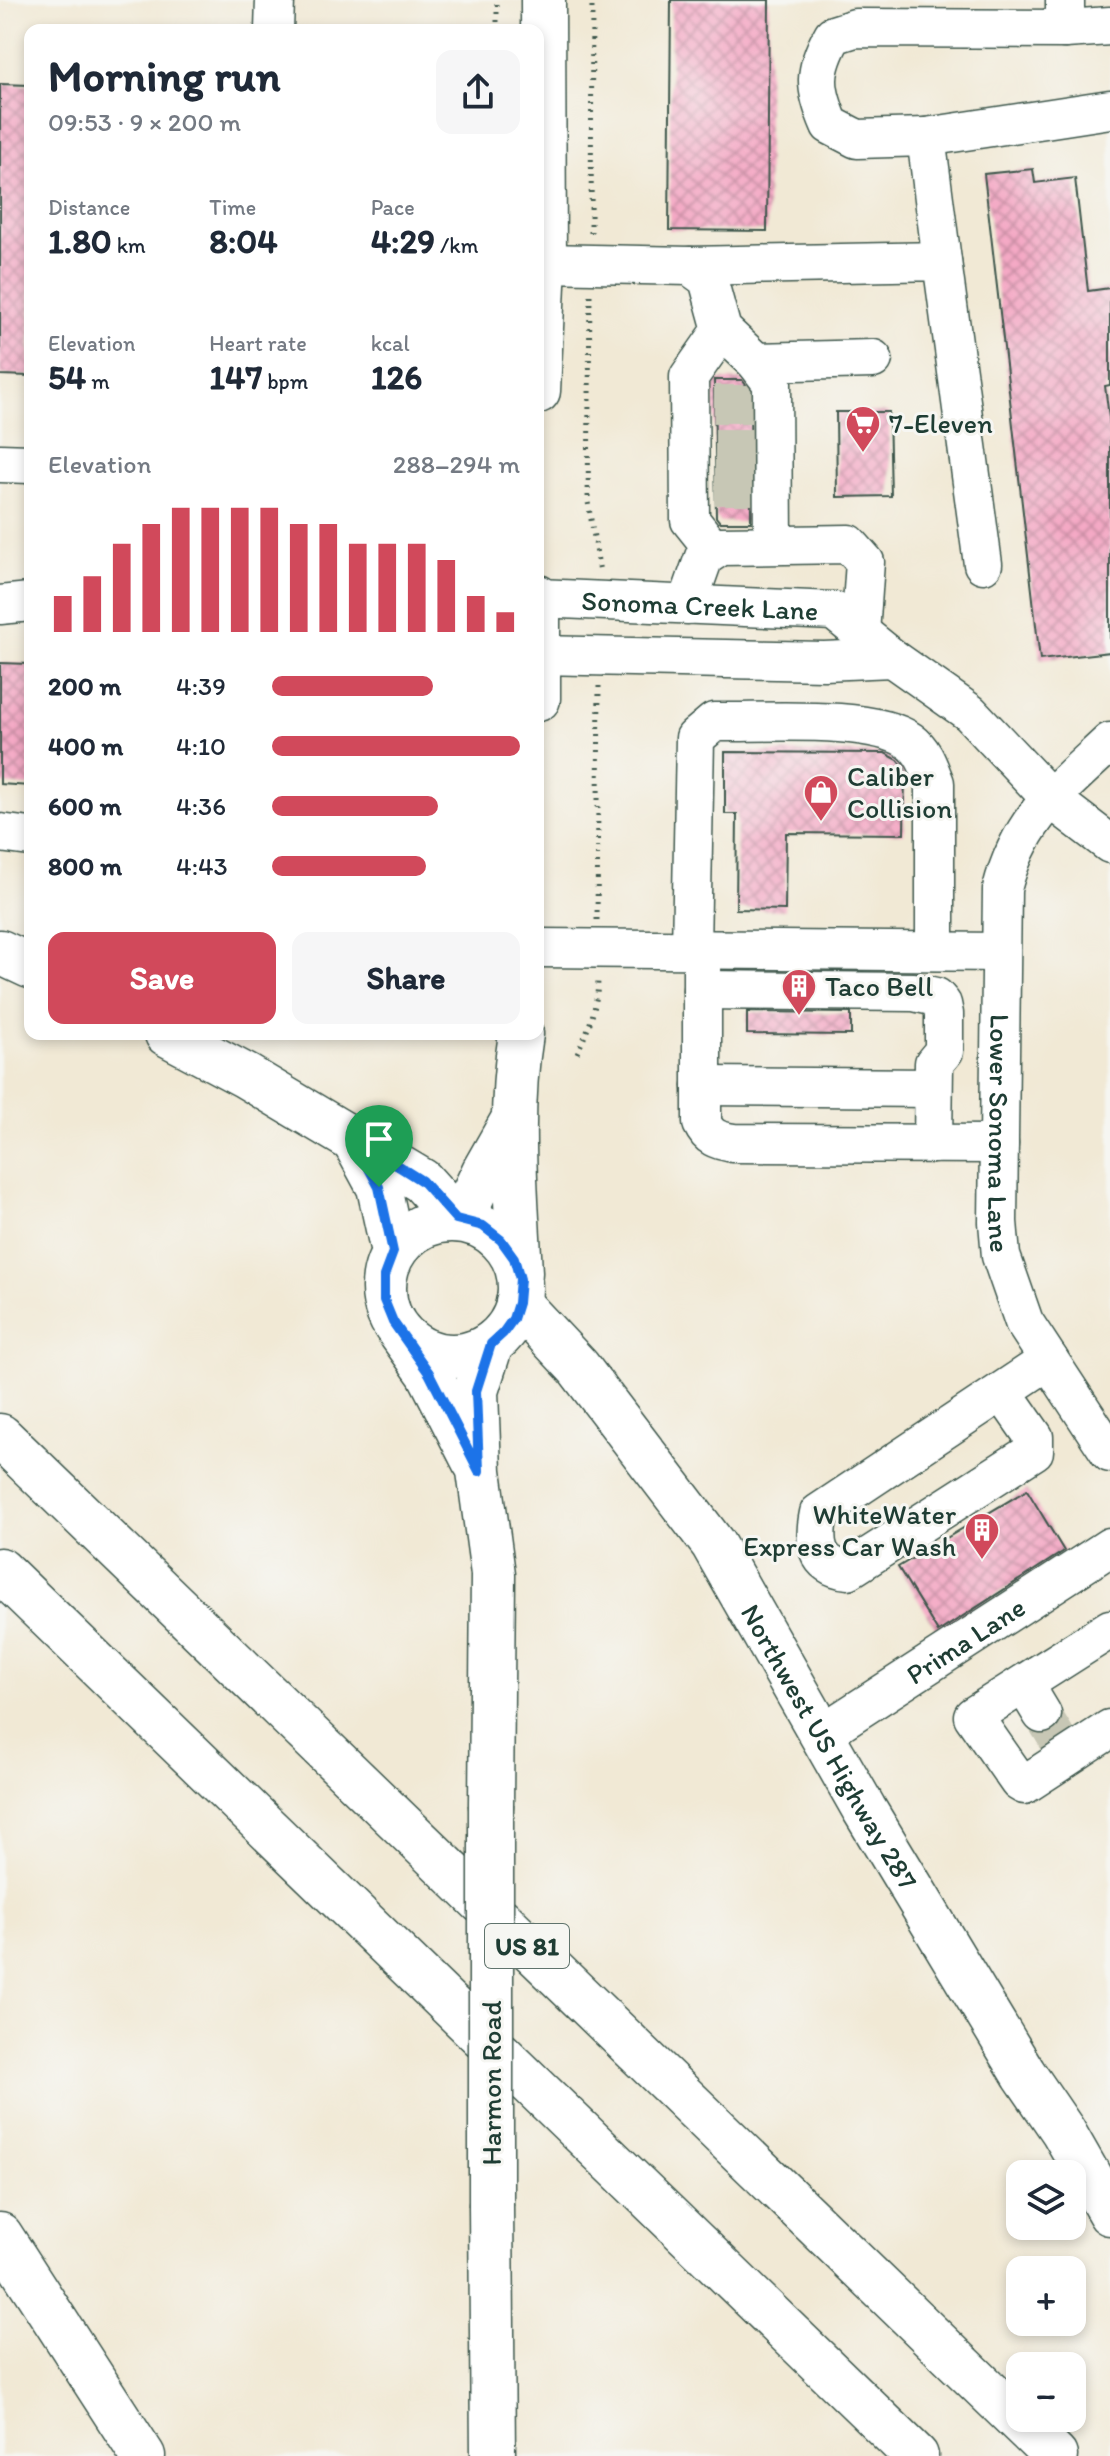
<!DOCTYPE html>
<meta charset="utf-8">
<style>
body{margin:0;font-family:Itim,sans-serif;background:#f6f6f7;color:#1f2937;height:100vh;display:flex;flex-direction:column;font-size:30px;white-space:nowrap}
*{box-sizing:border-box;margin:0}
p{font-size:26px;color:#747a83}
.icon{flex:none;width:44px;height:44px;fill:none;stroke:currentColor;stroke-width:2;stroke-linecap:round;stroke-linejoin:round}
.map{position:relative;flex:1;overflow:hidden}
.drawer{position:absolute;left:24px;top:24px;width:520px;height:1016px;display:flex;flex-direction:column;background:#fff;border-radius:16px;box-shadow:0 4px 12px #0003}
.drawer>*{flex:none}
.controls{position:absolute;left:1006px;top:2160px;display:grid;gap:16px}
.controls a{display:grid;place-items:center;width:80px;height:80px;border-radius:16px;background:#fff;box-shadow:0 4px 12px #0003;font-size:40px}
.pin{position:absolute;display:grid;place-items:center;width:68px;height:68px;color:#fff;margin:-82px -34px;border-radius:50% 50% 50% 0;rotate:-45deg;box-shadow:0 0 8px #0007}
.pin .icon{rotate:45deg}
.round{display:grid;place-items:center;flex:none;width:84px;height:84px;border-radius:16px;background:#f6f6f7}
.headline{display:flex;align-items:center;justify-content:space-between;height:136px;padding:0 24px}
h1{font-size:44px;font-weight:800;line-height:60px}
.figures{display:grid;grid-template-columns:repeat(3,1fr);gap:12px;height:136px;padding:8px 24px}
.figures div{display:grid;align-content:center}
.figures b{font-size:34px;font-weight:800}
.figures small{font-size:22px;font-weight:400}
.figures p{font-size:22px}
.chart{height:224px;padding:16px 24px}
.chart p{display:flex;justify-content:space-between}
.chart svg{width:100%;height:144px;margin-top:8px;stroke:#d1495b;stroke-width:6}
.button{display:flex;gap:16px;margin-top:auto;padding:16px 24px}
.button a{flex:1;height:92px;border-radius:16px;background:#d1495b;color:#fff;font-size:32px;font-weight:800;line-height:92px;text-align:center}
.button a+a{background:#f6f6f7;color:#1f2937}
ul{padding:0 24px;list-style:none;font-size:26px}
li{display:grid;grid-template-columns:128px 96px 1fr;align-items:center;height:60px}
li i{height:20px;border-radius:10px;background:#d1495b}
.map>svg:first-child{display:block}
.building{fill:url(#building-cross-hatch)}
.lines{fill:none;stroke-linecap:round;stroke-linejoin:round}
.minor-tunnel{stroke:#c7c7b5;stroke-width:38;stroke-dasharray:38 19;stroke-linecap:butt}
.minor-casing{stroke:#3e574c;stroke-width:41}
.major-casing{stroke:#3e574c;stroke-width:47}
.highway-casing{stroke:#3e574c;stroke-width:47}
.path{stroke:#3e574c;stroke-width:5;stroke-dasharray:2 6;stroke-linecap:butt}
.minor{stroke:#fff;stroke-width:38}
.major{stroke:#fff;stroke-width:44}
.highway{stroke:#fff;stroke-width:44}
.major-bridge-casing{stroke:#3e574c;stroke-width:47;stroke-linecap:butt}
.major-bridge{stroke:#fff;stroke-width:44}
.route-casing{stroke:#fff;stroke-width:16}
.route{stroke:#1a73e8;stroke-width:10}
.labels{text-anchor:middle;stroke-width:6;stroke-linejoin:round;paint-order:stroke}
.shield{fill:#f6f6f2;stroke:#60746d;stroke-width:2}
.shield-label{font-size:26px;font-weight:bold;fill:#1f3d34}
.poi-label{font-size:28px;fill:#1f3d34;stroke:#f6f6f2;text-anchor:start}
.street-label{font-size:28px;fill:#1f3d34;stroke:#f6f6f2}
</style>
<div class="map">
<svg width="1110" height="2456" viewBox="0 0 1110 2456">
<defs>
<pattern id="building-cross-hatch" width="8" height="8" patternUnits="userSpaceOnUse" patternTransform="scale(2)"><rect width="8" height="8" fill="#f4a9c5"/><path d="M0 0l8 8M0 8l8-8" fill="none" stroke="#c58ba1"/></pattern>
</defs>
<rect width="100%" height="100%" fill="#f6f6f2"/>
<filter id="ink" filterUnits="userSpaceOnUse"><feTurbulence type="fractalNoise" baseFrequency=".0125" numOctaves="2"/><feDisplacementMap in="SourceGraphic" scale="16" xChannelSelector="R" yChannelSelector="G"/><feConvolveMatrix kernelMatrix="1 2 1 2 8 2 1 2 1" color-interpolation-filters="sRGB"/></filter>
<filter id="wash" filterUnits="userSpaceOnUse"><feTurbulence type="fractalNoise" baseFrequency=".006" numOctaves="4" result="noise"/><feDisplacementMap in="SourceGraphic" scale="32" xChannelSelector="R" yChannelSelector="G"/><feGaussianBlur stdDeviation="1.8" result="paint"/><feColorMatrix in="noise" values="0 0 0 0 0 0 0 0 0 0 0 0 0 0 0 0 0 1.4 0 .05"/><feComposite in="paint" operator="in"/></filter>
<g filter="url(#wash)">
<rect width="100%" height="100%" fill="#f1e9d5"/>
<g id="blocks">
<g class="building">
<polygon points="671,0 769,0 767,231 669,230"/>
<polygon points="0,84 30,85 30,376 0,375"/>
<polygon points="1033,169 1035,183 1075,178 1088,291 1110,288 1110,385 1105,386 1110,425 1110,652 1040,660 984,174"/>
<polygon points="714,380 742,380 750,390 751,522 720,522 716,517"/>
<polygon points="836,412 889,412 891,496 837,497"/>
<polygon points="0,663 30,664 30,786 0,784"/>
<polygon points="725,752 885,753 898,760 905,769 904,834 786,833 785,910 736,909 737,814 725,814"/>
<polygon points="747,1012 851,1013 851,1035 747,1034"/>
<polygon points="1027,1490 1064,1551 938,1632 898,1567"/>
</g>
</g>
</g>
<g filter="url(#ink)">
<use href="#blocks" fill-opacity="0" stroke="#3e574c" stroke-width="2"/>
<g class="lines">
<g class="minor-tunnel">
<polyline points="714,404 756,404"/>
<polyline points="715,448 756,448"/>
<polyline points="715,486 757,486"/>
<polyline points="1042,1714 1058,1740"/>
</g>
<g class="minor-casing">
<g id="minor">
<polyline points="1065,0 1065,29 1110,26"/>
<polyline points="274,30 275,0"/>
<path d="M926,137L857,139L830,125C814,88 813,71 833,35L855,28L1065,29"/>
<polyline points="942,261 926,137 1110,109"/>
<polyline points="544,263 690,266 708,279 722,330 756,362 772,383 773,544"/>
<polyline points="690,266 942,261 983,564"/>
<polyline points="756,362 873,359"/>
<polyline points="0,463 30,464"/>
<polyline points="714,550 690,520 689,377 722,330"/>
<path id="s1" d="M538,598L834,611L892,658L970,713L1050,798L1110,844"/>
<polyline points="0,605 30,602"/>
<polyline points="687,605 704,557 721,546 849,544 865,562 860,633"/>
<polyline points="538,655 824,661 892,658"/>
<path id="s2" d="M1110,742C1059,790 1020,818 1002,889L998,1222L1001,1256L1024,1322L1110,1453"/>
<polyline points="0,833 30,837"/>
<polyline points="538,948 1001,952"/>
<path d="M691,949L695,738L714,722C763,723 872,714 910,741C924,751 929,768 935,783V951"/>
<path d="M702,949V1123C709,1138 717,1140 733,1143L999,1144"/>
<polyline points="702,990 914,992 936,997 942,1004 944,1014 944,1051 934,1063 933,1144"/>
<polyline points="702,1086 933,1088"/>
<path d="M1002,1391L1034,1437V1451L848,1570C815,1566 813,1542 819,1513L1049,1360"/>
<polyline points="1110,1629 973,1716 1019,1782 1024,1785 1110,1729"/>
<polyline points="1024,1684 1042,1714"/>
<path id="s3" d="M821,1734L1110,1547"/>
</g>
</g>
<g class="major-casing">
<g id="major">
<polyline points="538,391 544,263 543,0"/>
<polyline points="538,597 538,699"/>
<polyline points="0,952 30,966"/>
<polyline points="167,1034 246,1076 422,1181 456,1219"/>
<polyline points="353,1139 379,1187 393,1252"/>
<circle cx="452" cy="1288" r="68"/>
<polyline points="461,1220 484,1171 513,1120"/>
<path d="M520,1273C516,1193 508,1114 521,1034"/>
<path id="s4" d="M518,1303L578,1367L713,1544L864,1809L1024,2074L1063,2131L1110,2213"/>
<polyline points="401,1334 429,1373 474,1461"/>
<polyline points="491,1344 476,1391 479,1471 493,1574 491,1805"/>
<polyline points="491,2206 493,2456"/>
<polyline points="0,2235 143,2456"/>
</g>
</g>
<g class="highway-casing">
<g id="highway">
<polyline points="0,1436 1055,2456"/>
<polyline points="0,1570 916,2456"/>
</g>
</g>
<g class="path">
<polyline points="497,30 497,0"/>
<polyline points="591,233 592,0"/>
<polyline points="590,295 588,502 600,572"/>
<polyline points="597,920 599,686"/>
<path d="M577,1053C589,1029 598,1005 598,978"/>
</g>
<use href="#minor" class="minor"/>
<use href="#major" class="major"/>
<use href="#highway" class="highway"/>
<g class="major-bridge-casing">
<polyline id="major-bridge" points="491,1805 491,2206"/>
</g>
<use href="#major-bridge" class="major-bridge"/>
</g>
</g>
<g class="lines" filter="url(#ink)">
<g class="route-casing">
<polygon id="route" points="352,1137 422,1181 456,1219 483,1226 501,1240 514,1258 520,1279 518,1303 513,1319 503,1333 491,1344 476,1391 479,1471 429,1373 393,1322 384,1300 384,1276 393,1252 379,1187"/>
</g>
<use href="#route" class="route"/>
</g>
<defs>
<g id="supermarket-pin" transform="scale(1.8)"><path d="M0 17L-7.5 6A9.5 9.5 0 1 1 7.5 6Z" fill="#d1495b" stroke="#f6f6f2"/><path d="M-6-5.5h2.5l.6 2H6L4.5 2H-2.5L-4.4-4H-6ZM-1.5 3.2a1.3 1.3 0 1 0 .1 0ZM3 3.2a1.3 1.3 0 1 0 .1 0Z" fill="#fff"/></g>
<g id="shop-pin" transform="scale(1.8)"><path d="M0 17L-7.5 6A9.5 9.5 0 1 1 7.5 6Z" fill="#d1495b" stroke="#f6f6f2"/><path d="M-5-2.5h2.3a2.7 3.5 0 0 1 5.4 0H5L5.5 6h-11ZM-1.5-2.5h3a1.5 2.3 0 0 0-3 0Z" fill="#fff"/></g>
<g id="building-pin" transform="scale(1.8)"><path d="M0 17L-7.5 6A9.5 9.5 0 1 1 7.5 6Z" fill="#d1495b" stroke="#f6f6f2"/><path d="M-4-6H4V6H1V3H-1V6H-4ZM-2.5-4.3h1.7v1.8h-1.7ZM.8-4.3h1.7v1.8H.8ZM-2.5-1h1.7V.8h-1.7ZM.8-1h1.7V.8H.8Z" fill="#fff"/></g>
</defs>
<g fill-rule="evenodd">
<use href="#supermarket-pin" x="863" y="423"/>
<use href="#shop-pin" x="821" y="792"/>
<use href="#building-pin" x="799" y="986"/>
<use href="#building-pin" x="982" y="1530"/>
</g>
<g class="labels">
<rect class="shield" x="485" y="1924" width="84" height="44" rx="6"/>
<g class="shield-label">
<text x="527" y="1955">US 81</text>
</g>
<g class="poi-label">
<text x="889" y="433">7-Eleven</text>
<text x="847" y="786">Caliber<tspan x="847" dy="32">Collision</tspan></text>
<text x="825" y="996">Taco Bell</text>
<text x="956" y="1524" text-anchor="end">WhiteWater<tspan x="956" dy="32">Express Car Wash</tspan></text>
</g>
<g class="street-label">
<text dy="10" stroke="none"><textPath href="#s1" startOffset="162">Sonoma Creek Lane</textPath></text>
<text dy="10" stroke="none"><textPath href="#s2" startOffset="430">Lower Sonoma Lane</textPath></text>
<text dy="10" stroke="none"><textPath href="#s3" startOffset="172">Prima Lane</textPath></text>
<text dy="10" stroke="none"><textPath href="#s4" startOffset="544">Northwest US Highway 287</textPath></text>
<text transform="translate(491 2083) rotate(-90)" y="10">Harmon Road</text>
</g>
</g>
</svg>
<div class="controls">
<a><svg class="icon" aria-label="layers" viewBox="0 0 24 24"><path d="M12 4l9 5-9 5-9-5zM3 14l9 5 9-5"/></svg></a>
<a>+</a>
<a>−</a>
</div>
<div class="pin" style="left:379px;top:1187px;background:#1e9e55"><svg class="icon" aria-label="arrive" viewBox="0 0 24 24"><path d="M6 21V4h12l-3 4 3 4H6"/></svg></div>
<section class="drawer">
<div class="headline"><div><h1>Morning run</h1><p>09:53 · 9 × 200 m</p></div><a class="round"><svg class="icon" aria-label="share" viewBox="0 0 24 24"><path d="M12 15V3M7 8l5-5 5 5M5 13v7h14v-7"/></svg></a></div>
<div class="figures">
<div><p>Distance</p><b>1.80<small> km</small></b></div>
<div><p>Time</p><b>8:04</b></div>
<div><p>Pace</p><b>4:29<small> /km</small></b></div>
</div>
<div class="figures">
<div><p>Elevation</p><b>54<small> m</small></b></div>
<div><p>Heart rate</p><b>147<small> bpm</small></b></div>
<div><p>kcal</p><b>126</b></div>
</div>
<div class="chart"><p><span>Elevation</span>288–294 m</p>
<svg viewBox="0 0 160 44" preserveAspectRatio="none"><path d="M5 44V33M15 44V27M25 44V17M35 44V11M45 44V6M55 44V6M65 44V6M75 44V6M85 44V11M95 44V11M105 44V17M115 44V17M125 44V17M135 44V22M145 44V33M155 44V38"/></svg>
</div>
<ul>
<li><b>200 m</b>4:39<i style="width:65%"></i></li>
<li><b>400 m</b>4:10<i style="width:100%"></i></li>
<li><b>600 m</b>4:36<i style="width:67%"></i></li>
<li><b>800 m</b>4:43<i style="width:62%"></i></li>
</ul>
<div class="button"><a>Save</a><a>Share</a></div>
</section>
</div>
